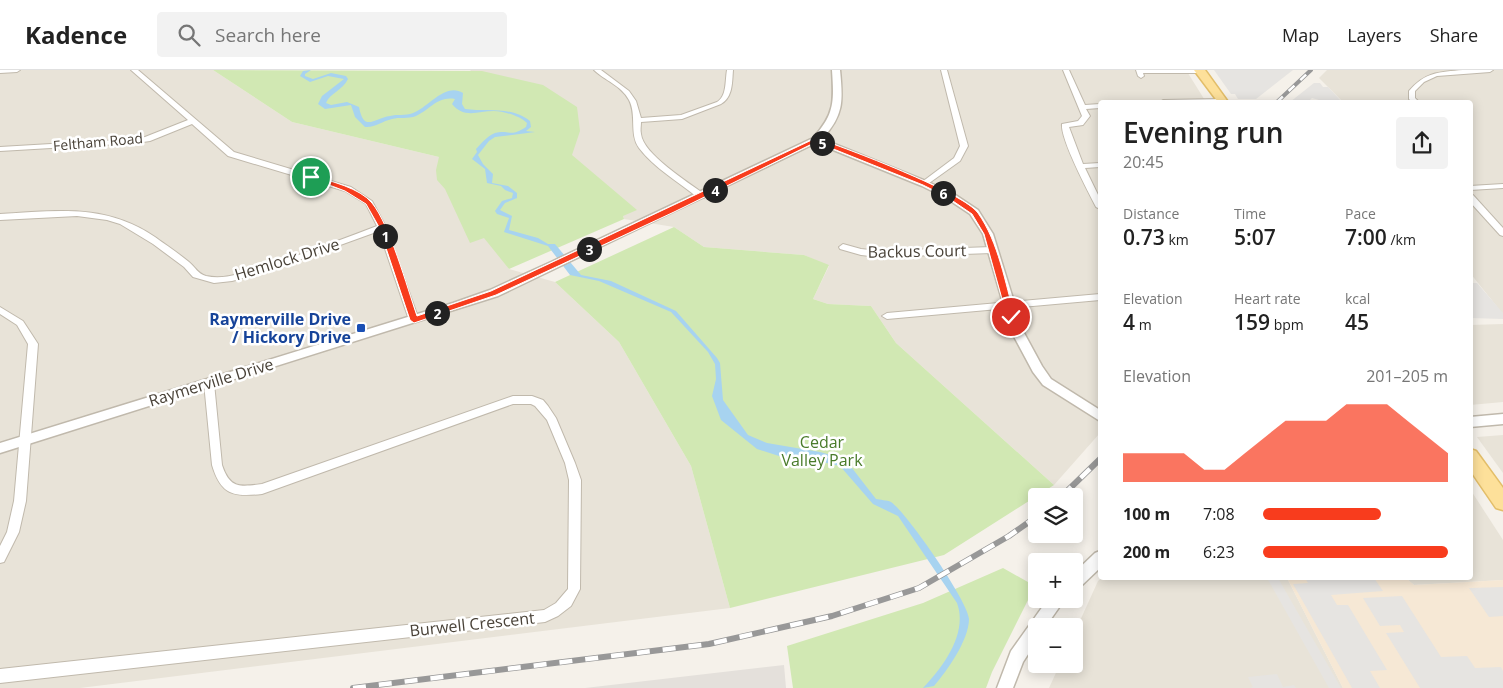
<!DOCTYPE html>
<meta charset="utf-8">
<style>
body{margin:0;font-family:"Open Sans",sans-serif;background:#f2f2f2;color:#222;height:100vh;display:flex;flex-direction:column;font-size:19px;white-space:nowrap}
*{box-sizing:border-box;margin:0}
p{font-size:16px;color:#767676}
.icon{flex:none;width:28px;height:28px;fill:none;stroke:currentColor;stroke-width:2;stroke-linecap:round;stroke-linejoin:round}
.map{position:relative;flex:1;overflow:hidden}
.sheet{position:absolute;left:1098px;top:30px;width:375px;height:480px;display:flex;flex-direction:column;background:#fff;border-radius:5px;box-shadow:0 2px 12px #0003}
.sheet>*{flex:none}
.tools{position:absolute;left:1028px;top:418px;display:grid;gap:10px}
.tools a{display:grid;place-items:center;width:55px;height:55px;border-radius:5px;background:#fff;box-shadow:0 2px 12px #0003;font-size:25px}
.pin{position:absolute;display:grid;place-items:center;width:42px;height:42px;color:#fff;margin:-21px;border:2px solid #fff;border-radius:50%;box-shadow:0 1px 5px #0007}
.km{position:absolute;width:25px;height:25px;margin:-12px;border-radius:50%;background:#222;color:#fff;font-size:14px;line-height:25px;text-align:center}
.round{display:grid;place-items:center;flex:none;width:52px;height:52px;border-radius:5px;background:#f2f2f2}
.head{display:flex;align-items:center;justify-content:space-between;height:85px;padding:0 25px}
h1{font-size:28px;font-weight:600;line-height:38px}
.figures{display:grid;grid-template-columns:repeat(3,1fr);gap:8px;height:85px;padding:5px 25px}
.figures div{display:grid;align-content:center}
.figures b{font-size:21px;font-weight:600}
.figures small{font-size:14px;font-weight:400}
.figures p{font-size:14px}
.chart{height:140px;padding:10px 25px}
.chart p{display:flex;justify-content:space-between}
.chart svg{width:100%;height:90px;margin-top:5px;fill:#f83c1d;opacity:.7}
ul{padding:0 25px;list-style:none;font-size:16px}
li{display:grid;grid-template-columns:80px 60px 1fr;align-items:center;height:38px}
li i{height:12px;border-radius:6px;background:#f83c1d}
header{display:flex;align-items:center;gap:30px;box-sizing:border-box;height:70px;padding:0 25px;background:#fff;border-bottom:1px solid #e0e0e0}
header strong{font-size:24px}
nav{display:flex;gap:28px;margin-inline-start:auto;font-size:18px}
.search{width:350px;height:45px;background:#f2f2f2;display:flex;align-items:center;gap:12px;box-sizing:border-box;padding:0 18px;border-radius:5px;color:#767676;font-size:19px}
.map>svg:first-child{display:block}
.residential{fill:#e8e3d8}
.commercial{fill:#f6e8d5}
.industrial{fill:#e4e0db}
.green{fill:#d1e8b3}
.parking{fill:#e6e4e1}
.water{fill:#a7d3f0}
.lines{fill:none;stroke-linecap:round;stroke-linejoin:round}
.minor-casing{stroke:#c0b9ac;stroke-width:2}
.tertiary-casing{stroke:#c0b9ac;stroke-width:3}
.primary-casing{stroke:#e3be69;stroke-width:3}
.minor{fill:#fff;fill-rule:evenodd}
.tertiary{fill:#fff;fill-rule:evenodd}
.primary{fill:#fde09a;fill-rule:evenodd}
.rail-far1-casing{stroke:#989898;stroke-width:4}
.rail-casing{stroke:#989898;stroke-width:6}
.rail-far1{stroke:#fff;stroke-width:2.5;stroke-dasharray:8;stroke-linecap:butt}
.rail{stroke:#fff;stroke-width:4.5;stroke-dasharray:13;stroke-linecap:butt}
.route{fill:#f83c1d;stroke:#fff}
.transit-dot{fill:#1a4fb4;stroke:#fff;stroke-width:2}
.labels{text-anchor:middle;stroke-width:5;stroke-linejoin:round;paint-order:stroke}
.far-street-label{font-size:14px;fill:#494238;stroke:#fff}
.street-label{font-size:16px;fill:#494238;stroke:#fff}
.transit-label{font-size:16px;font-weight:bold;fill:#164399;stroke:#fff;text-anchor:end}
.park-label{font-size:16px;fill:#497b2a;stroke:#fff}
</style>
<header>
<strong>Kadence</strong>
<div class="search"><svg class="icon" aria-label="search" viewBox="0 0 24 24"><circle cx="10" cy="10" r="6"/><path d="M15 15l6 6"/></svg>Search here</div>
<nav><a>Map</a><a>Layers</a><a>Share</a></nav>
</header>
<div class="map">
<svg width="1503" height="618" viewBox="0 0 1503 618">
<rect width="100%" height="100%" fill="#f5f1ea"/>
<g class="residential">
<polygon points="0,0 213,0 292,52 439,87 509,199 555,212 619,272 691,396 730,538 80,618 0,618"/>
<polygon points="470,0 1186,0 1206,32 1100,32 1100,363 1054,415 896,273 871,236 828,234 813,229 829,196 804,185 704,177 674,157 624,149 616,125"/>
<polygon points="1327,0 1503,0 1503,244 1470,203 1470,32 1343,32 1319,8"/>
<polygon points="1503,254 1503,332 1470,335 1470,255"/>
<polygon points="1503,365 1503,403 1477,367"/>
<polygon points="1470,419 1503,470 1503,510 1414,515 1406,508 1470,508"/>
<polygon points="1102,508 1287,508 1343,618 1049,618 1060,594 1074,594 1074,564 1098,511"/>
</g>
<polygon class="commercial" points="1287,508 1406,508 1414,515 1503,510 1503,618 1343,618"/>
<polygon class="industrial" points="784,595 786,618 585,618"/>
<g class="green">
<polygon points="213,0 482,1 543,15 577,37 580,61 572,85 637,140 623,146 624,149 509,199 484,168 470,173 445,119 437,110 436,100 439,87 292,52"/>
<polygon points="674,157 704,177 804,185 829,195 813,229 828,234 871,236 896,273 1054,415 944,485 730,538 691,396 619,272 555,212"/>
<polygon points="1003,498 1035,516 992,602 986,618 793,618 787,576 923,533"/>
</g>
<g class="parking">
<polygon points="1214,0 1293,0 1256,29 1238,29 1235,24 1231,24"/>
<polygon points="1314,13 1320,13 1323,17 1328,17 1342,32 1326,32 1312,28 1308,32 1290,32"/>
<polygon points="1470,213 1477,213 1503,243 1503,249 1470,248"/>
<polygon points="1267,508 1278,508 1341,618 1329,618"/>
<polygon points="1305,508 1374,508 1383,521 1331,525 1337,535 1348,535 1387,600 1370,601 1380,618 1352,618 1293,514 1308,513"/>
<polygon points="1503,517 1503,546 1489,547 1469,518"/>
<polygon points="1402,526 1441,587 1467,586 1475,598 1501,597 1503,601 1503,618 1420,618 1386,563 1404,562 1400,555 1380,556 1363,528"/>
<polygon points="1277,604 1283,617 1294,615 1296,618 1250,618 1253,617 1248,607"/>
</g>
<path class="water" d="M311,0L305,4V6L313,9L331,3L346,6L348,9C343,20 330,23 326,33L331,35L347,32L359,37C364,63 374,48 390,46C397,44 405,46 413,43C428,38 445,12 463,23L462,34L465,39C487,42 512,36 530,51L531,57L526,61L535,62L495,67L489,71L478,85L483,94L493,104L492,113L508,116L517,123V128L505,133L500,140L512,146L509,160L538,168L548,174H555L581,205L611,211L676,241L717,288L720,293L723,330L748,365L767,373L820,382L845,389L876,429C880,430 887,430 891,432C907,443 968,531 969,549C969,570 947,601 934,616L923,618C944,596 968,563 957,533L898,446L873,434L840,396L814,390L782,387L757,379L721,350L712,326L716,309L715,294L708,282L671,242L599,211L570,205L548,176L504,162L509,148L497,144L495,141L502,131L512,128L513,123L505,120L501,116L487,113L485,99L472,89L477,82L476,79C482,73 486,67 495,63C509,59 510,68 526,57L527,53C520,46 503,41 494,41C478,41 464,49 452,34L455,29C437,26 430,40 416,46C408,49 399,47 392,49C382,51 375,58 365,57L355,47L351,35L325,39L318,34L322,26L344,9L328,6L310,12L300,6L303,1Z"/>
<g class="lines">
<g class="minor-casing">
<g id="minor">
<polygon points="0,0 20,0 17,2 0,3"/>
<path d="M131,0H138L234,82L351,117L372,131L386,157L419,250L417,252H411L409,250L379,161L274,199L232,211L214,213L193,207L184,197L153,174L120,154L107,150L77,146L0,150V144C57,141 105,133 155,167C166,175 178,183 189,192C195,197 198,204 206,206C224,210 242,203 258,198C299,186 338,171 377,156L366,134L345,121L228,86L192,54L150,71L136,73L0,81V77L136,69L145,67L188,50Z"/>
<path d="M594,0H601L629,21L636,31L641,48L681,45L717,32C727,26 725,11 727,0H733C732,12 733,27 721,34L682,49L641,52C641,56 640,60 641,64C643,84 688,112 704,124V128H698C679,112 654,98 639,78C629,64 637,45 629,30C622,16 604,10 594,0Z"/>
<polygon points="941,0 947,0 968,76 960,91 925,116 921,114 922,112 954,88 960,76"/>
<path d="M1063,0H1069L1085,35L1100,34V38L1086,39L1090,46L1083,55L1069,57L1083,94L1100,93V97L1085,98L1100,129V139L1096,137C1088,121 1060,69 1062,54L1078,51L1082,46Z"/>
<polygon points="1136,0 1203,0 1203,1 1200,3 1143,3 1144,6 1141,8 1138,6"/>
<path d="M1463,0H1493L1490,2L1437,6L1424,12L1415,21V28L1419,32H1412L1409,29V21C1425,2 1439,2 1463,0Z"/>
<polygon points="1221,29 1223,30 1223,32 1160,32 1163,30"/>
<polygon points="1503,114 1503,118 1470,120 1470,116"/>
<polygon points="1470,125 1473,125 1503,158 1503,166 1500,165 1470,132"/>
<polygon points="843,174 861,179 879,181 992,177 996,180 992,183 879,187 861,185 840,179 839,177"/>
<polygon points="1100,224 1100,230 887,249 882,246 887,243"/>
<polygon points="0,237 23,251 38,274 26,431 19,462 4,492 0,493 0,476 7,462 14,431 28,274 17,255 0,244"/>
<path d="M209,309L214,313L222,395C230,419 240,417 262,414L513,326H532L543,330L548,336L556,348L575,393L581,410L580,519L571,536L558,546L545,552L0,613V599L544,540L556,533L568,519L569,410L565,393L547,350L535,336L531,334H513L262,424C233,427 221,425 212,395L204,313Z"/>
</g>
</g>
<g class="tertiary-casing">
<g id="tertiary">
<path d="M832,0H840C843,31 844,45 822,69L928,112L954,124L978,140L993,164L1023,261L1042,296L1051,309L1100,340V351L1043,315L1033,302L1011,261L983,164L970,144L946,128L922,116L816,73L498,226L0,383V373L453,233L490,220L551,192L813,68C835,44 834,31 832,0Z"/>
<polygon points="1503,344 1503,354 1470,357 1470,347"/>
<polygon points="1100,481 1100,498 1079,518 1074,520 1074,503 1095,483"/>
<polygon points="1048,529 1065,529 1046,556 1036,556 1036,572 1023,592 1013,618 997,618 1011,581"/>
</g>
</g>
<g class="primary-casing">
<g id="primary">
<polygon points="1194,0 1205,0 1228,32 1218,32"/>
<polygon points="1470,379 1476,381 1503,418 1503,440 1496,438 1470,400"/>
</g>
</g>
<use href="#minor" class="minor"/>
<use href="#tertiary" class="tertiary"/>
<use href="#primary" class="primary"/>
<g class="rail-far1-casing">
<polyline id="rail-far1" points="1277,32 1311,0"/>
</g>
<g class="rail-casing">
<g id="rail">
<polyline points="1062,426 1100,389"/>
<polyline points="353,618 709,574 832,546 919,518 1009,466 1036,447"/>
</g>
</g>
<use href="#rail-far1" class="rail-far1"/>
<use href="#rail" class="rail"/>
</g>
<path class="route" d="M816,68C846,78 963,122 978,143C999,173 1005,213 1015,247L1014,249L1007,247L984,164L972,144L947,127L923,115L816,72L674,142L496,225L414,253L410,250L379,157L366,134L345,121L308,107L313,106C330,111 360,118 372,133C390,155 407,217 417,246L491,221Z"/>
<rect class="transit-dot" x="356" y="253" width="10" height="10" rx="2.5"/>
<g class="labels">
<g class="far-street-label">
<text transform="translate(98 72) rotate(-5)" y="5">Feltham Road</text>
</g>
<g class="street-label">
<text transform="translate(917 181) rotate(-1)" y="6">Backus Court</text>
<text transform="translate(287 189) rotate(-17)" y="6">Hemlock Drive</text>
<text transform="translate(211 312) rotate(-17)" y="6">Raymerville Drive</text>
<text transform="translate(472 554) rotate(-6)" y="6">Burwell Crescent</text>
</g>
<g class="transit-label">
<text x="351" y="255">Raymerville Drive<tspan x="351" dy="18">/ Hickory Drive</tspan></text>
</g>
<g class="park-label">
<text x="822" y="378">Cedar<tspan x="822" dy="18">Valley Park</tspan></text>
</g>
</g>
</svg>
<div class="tools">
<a><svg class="icon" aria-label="layers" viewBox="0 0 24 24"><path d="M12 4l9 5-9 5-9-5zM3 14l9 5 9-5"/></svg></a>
<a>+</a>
<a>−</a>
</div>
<div class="pin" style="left:311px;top:107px;background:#1e9e55"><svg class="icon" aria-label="arrive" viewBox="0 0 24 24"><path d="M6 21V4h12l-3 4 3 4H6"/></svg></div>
<div class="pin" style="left:1011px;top:247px;background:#d93025"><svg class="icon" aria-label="check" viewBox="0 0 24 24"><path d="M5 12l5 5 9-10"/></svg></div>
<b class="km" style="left:385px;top:166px">1</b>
<b class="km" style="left:437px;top:243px">2</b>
<b class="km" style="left:589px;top:179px">3</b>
<b class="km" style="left:715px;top:120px">4</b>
<b class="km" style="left:822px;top:73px">5</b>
<b class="km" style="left:943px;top:123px">6</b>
<section class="sheet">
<div class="head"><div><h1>Evening run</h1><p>20:45</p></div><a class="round"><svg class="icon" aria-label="share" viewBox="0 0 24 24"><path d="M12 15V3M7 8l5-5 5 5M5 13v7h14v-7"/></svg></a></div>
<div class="figures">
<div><p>Distance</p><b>0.73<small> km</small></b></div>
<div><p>Time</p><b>5:07</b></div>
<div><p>Pace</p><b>7:00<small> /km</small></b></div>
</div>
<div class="figures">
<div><p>Elevation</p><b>4<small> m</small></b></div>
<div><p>Heart rate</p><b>159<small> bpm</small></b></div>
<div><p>kcal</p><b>45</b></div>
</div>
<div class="chart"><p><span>Elevation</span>201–205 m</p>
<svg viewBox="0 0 160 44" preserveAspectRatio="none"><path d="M0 44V30L10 30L20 30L30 30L40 38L50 38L60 30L70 22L80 14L90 14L100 14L110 6L120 6L130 6L140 14L150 22L160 30V44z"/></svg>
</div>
<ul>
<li><b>100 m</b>7:08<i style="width:64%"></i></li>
<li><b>200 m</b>6:23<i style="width:100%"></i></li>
</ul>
</section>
</div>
